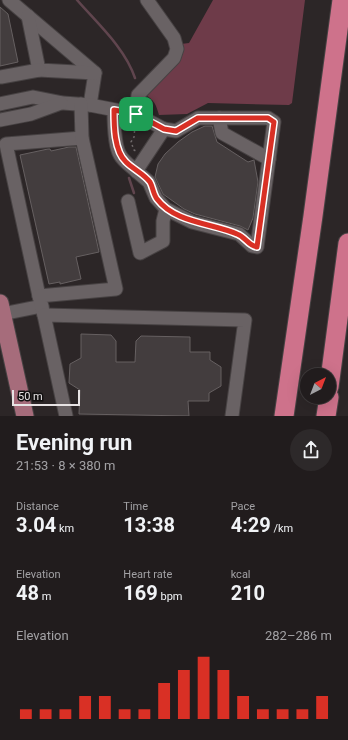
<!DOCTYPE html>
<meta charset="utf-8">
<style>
body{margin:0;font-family:Roboto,sans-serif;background:#2d292a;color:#f1f3f6;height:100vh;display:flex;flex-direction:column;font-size:15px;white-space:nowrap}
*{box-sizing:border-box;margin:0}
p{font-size:13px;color:#a2a1a4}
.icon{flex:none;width:22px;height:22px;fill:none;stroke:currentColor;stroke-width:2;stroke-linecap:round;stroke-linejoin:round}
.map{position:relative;height:416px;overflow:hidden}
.panel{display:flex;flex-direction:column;background:#211c1d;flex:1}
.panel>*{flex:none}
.needle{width:26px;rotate:42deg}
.controls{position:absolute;left:300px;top:368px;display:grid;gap:8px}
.controls a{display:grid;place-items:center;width:36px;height:36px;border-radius:50%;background:#211c1d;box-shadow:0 4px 16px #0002,0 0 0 1px #3e3a3b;font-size:20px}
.scale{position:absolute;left:12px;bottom:10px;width:68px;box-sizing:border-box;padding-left:4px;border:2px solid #e7e3e4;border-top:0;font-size:11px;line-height:14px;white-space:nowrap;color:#e7e3e4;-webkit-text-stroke:3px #121010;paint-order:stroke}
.pin{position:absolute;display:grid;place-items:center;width:34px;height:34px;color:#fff;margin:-17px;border-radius:8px;box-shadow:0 2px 6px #0006}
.round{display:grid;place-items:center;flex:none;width:42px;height:42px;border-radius:21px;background:#2d292a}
.headline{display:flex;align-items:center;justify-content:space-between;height:68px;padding:0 16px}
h1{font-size:22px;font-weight:700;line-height:30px}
.figures{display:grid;grid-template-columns:repeat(3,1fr);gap:6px;height:68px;padding:4px 16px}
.figures div{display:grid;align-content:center}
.figures b{font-size:20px;font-weight:700}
.figures small{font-size:11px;font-weight:400}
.figures p{font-size:11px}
.chart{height:112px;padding:8px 16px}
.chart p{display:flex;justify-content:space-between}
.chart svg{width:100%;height:72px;margin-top:4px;stroke:#d93025;stroke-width:6}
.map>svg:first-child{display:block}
.green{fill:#6e3b49}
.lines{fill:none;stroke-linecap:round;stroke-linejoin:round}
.stream{stroke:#60454e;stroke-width:2.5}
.building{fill:#433d3e;stroke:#666061}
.minor-casing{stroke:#474243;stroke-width:15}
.major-casing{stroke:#474243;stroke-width:19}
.highway-casing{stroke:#474243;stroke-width:21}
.path{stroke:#706a6b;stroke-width:1.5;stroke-dasharray:2 3;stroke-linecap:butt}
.minor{stroke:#696264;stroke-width:13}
.major{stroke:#a66c7b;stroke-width:17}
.highway{stroke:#ce728b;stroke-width:19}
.route-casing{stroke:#fff;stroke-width:8}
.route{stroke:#d93025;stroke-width:5}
</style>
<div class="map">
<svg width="348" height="416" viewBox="0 0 348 416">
<rect width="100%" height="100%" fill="#2c2627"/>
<path class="green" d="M213,0H305L292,103L289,105L208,103L187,114L159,115C156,105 154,99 145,95L181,44L189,43Z"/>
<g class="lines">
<g class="stream">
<path d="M77,0C98,24 125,48 135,78"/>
<polyline points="129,178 134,193"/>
</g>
</g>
<g class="building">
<polygon points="0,7 8,14 18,62 0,66"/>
<polygon points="205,126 212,126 217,142 248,162 254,160 258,182 253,218 248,230 240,226 195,214 184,209 163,194 155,177 158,164 165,154 178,142 192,132"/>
<polygon points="69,147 76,147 99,252 76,257 81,279 60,284 60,282 49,284 20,155 48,149 50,149 51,151"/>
<polygon points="81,334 111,335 116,341 116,362 135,362 136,341 141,336 190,337 190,352 210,352 210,360 221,367 221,386 209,393 209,401 188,401 189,416 79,414 80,390 69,383 70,364 81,358"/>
</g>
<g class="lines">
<g class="minor-casing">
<g id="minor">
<polyline points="9,0 95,73 90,105"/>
<polyline points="28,16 39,70 95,73"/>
<polyline points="1,77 39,70"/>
<path d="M0,104L33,97L63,103L90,105L136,114L164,129L136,171C131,166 124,162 120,155C114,145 114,121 114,110"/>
<polyline points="136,114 138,95 174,58 177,49 174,38 147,0"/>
<polyline points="219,118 222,133 269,159"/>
<polyline points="0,120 31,114 61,103"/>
<polyline points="136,171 149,182 156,198 166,209 192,222 239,234 252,246 257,247 274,122 268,118 198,118 176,131 164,129"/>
<polyline points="128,201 140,253 163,241 163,221 166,209"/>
<polyline points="39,296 6,144 82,138"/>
<polyline points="2,314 42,306"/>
<polyline points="44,315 39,296 116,289 82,138 81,104"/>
<polyline points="66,416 44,315 245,320 232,416"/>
</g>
</g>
<g class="major-casing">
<polyline id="major" points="0,303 25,416"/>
</g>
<g class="highway-casing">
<g id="highway">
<polyline points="329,387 348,243"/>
<polyline points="284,416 313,216 342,0"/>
<polyline points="326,416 329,397"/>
</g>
</g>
<polyline class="path" points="135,126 134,137 131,142 134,150 136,151"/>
<use href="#minor" class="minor"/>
<use href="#major" class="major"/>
<use href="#highway" class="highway"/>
</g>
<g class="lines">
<g class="route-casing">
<path id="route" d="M114,110L136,114L164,129L176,131L198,118H268L274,122L257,247C247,245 246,237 237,234C212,223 175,223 157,199C153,194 153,187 150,182C144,174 133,169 126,162C114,151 114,125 114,110Z"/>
</g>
<use href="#route" class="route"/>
</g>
</svg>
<div class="controls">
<a><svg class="needle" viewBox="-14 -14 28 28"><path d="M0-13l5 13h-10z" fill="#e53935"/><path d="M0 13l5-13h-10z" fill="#a2a1a4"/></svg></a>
</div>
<div class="scale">50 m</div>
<div class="pin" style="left:136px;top:114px;background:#1e9e55"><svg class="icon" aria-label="arrive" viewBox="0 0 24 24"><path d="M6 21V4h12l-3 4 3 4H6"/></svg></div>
</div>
<section class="panel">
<div class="headline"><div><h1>Evening run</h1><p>21:53 · 8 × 380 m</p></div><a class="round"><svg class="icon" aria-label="share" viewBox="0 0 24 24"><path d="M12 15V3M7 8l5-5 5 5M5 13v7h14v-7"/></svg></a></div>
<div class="figures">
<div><p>Distance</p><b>3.04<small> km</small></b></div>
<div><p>Time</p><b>13:38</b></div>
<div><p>Pace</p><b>4:29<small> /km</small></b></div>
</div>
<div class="figures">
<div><p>Elevation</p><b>48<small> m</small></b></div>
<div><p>Heart rate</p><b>169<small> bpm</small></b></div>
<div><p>kcal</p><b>210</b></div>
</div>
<div class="chart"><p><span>Elevation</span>282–286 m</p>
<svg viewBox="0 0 160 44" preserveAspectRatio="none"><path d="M5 44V38M15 44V38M25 44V38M35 44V30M45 44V30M55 44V38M65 44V38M75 44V22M85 44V14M95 44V6M105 44V14M115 44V30M125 44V38M135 44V38M145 44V38M155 44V30"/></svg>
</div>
</section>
